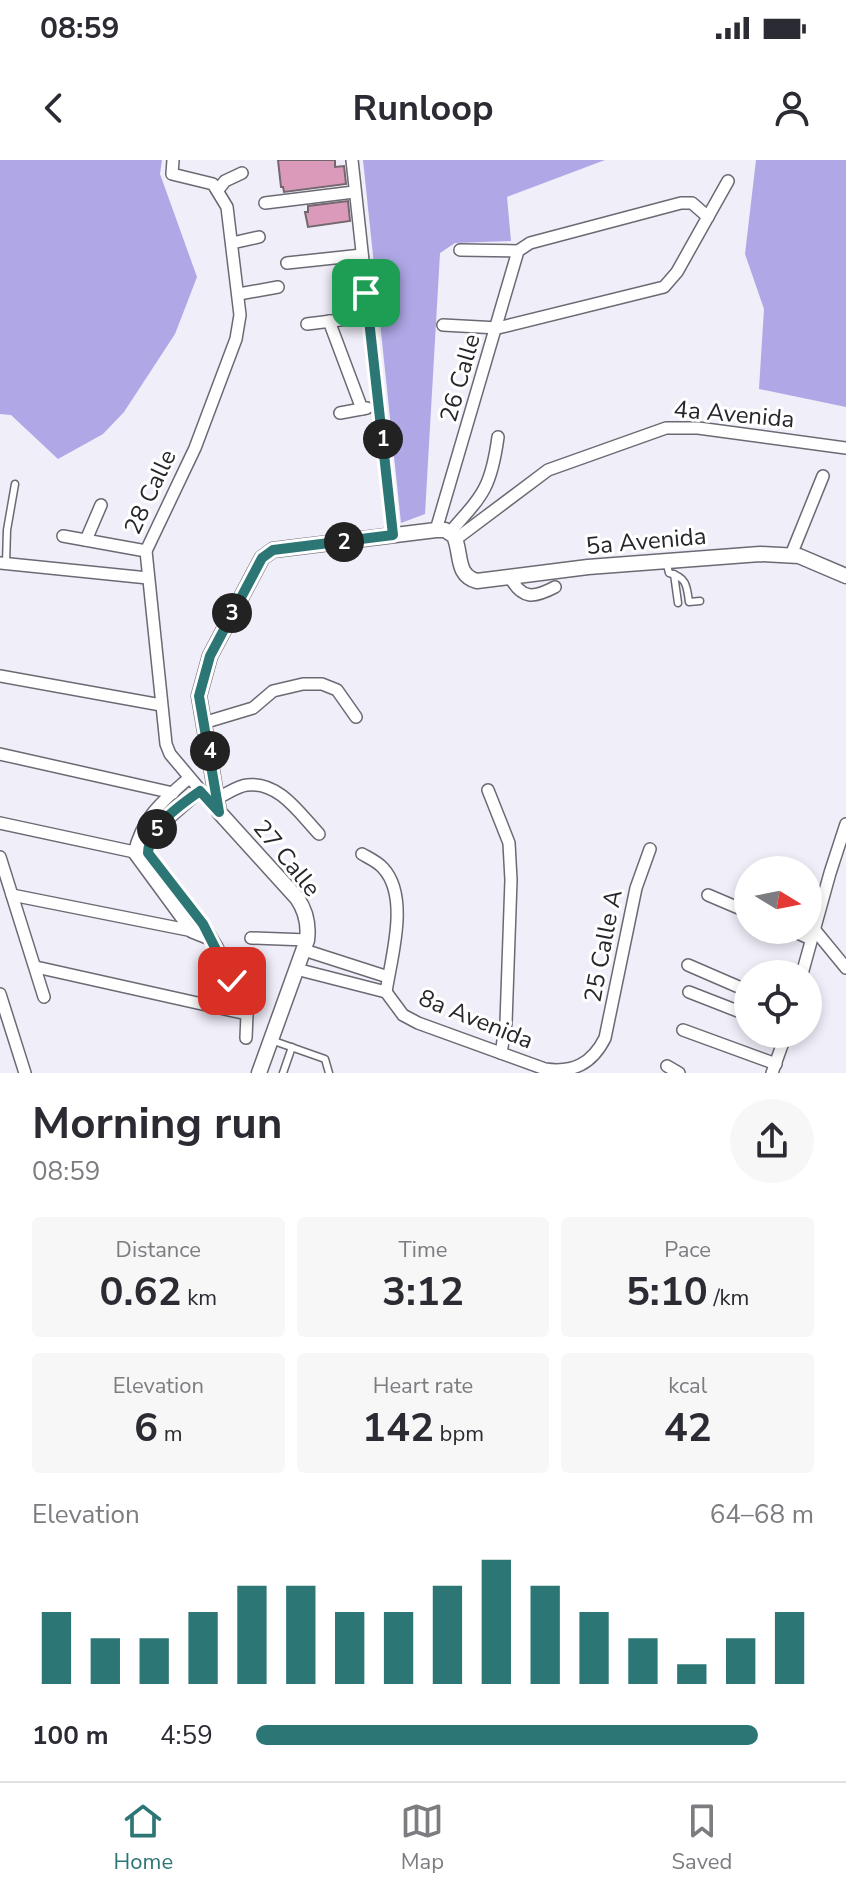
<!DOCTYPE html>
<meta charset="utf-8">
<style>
body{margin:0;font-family:"Nunito Sans",sans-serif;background:#f7f7f7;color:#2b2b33;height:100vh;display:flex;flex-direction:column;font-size:30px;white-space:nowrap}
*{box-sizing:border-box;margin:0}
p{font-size:26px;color:#7c7c81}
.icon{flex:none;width:44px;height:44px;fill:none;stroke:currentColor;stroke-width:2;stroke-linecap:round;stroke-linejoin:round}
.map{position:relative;height:913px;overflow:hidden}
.sheet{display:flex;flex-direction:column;background:#fff;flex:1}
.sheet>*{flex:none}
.needle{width:52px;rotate:100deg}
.buttons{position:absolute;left:734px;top:696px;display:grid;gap:16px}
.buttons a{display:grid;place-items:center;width:88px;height:88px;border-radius:50%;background:#fff;box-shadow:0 4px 12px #0003;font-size:40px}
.pin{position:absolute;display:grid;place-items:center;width:68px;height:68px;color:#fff;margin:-34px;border-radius:16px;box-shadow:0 4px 12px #0006}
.km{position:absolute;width:40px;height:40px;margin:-20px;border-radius:50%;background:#222;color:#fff;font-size:22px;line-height:40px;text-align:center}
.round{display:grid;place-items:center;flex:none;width:84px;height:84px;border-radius:42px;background:#f7f7f7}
.summary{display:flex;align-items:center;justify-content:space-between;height:136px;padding:0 32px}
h1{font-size:44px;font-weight:700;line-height:60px}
.stats{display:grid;grid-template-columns:repeat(3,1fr);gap:12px;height:136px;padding:8px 32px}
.stats div{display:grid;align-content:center;border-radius:8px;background:#f7f7f7;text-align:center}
.stats b{font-size:40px;font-weight:700}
.stats small{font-size:22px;font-weight:400}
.stats p{font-size:22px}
.chart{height:224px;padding:16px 32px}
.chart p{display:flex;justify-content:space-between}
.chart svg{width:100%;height:144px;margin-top:8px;stroke:#2c7675;stroke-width:6}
ul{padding:0 32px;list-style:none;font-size:26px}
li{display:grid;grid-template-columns:128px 96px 1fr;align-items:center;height:60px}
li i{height:20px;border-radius:10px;background:#2c7675}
.status{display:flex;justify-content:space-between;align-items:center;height:56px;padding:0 40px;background:#fff;direction:ltr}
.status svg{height:22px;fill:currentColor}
header{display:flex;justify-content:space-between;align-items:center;height:104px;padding:0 32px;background:#fff;font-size:36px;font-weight:700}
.tabs{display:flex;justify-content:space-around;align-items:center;height:112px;border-top:2px solid #e1e1e2;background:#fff;font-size:22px;color:#7c7c81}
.tabs a{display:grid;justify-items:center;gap:4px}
.tabs .active{color:#2c7675}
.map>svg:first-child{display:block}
.forest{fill:#afa7e6}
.building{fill:#dc9aba;stroke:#72686d;stroke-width:2}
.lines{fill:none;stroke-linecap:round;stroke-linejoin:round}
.service-casing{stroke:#6b6a73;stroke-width:9}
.minor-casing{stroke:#6b6a73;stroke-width:14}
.tertiary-casing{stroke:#6b6a73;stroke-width:17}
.service{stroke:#fff;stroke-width:6}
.minor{stroke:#fff;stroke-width:11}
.tertiary{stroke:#fff;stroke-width:14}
.route-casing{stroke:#fff;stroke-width:16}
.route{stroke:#2c7675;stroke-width:10}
.labels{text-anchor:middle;stroke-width:6;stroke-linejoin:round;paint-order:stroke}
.street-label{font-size:24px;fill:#27272b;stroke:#fff}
</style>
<div class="status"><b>08:59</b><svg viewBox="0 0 49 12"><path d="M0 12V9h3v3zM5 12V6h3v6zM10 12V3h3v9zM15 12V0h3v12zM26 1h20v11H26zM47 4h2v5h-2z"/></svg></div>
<header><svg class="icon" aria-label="back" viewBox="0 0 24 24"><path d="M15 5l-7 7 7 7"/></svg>Runloop<svg class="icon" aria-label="person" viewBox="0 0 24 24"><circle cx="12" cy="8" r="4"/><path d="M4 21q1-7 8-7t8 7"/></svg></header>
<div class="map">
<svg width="846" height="913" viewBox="0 0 846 913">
<rect width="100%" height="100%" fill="#efeef9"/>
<g class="forest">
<polygon points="0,0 162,0 160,14 197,117 175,174 124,252 103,274 58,299 11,255 0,254"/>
<polygon points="363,0 605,0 507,37 511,81 455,83 440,93 425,354 401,363"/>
<polygon points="756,0 846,0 846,247 759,229 764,149 745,94"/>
</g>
<g class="building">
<polygon points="278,0 335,0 335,7 344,6 346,24 284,32 283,27 281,27"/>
<polygon points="348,41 350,61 308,67 305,52 308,52 308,46"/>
</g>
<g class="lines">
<g class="service-casing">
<g id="service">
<path d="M666,401L669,413C686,417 687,425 689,442L700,441"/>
<polyline points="6,403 7,370 15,324"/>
<polyline points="674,414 678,443"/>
<polyline points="271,880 325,899 329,913"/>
<polyline points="283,913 292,887"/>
</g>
</g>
<g class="minor-casing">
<g id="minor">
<polyline points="173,0 172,14 213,24 227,47 240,155 236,179 195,288 146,391 166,584 170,594 218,651"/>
<polyline points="352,0 393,375"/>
<polyline points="218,30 225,21 242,13"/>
<polyline points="265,43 354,32"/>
<polyline points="232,83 259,77"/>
<polyline points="460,90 518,91"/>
<polyline points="287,103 362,95"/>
<polyline points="239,134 278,127"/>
<polyline points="329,161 362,249"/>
<polyline points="307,164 348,159"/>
<polyline points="443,165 498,168 664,127 677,112 728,21"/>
<polyline points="340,253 367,248"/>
<polyline points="436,370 518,91 530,83 681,43 692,43 708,57"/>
<path d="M450,372C483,335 491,328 498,277"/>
<polyline points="63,376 146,391"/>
<polyline points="456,379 548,310 666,268 698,268 846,288"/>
<polyline points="86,380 101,345"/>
<polyline points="791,395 823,316"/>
<polyline points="0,403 148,418"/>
<path d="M510,417C522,440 534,438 555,427"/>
<polyline points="0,516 161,545"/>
<polyline points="203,563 253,548 273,531 303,524 322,524 337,530 356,557"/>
<polyline points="0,594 173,633"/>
<path d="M189,618C162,642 143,656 134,693L192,772L212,780"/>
<polyline points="488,630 509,683 511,720 506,863 501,893"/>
<polyline points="200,631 152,673 149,681 148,693 203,764 217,787 242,838 247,854 246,878"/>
<path d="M217,638C227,634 237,626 247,625C279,621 300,654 319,674"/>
<polyline points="0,663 139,693"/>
<path d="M362,694C369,698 378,702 383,708C410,737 391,798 386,832"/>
<polyline points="0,697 44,837"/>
<polyline points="12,735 193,771"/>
<polyline points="708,735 748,752"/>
<polyline points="814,769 846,808"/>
<polyline points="791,770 811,779"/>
<polyline points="251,778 307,780"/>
<polyline points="304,790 388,817"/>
<polyline points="688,805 748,831"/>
<polyline points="36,807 247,854"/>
<path d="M296,809L386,832L403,855L418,863L545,909C573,913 592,904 605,878L636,728L650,689"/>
<polyline points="802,814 830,713 846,664"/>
<polyline points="689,832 748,855"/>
<polyline points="0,834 25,913"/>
<polyline points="683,870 776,904"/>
<polyline points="667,906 679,913"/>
<polyline points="772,913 786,874"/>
</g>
</g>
<g class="tertiary-casing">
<path id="tertiary" d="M259,913L307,780C309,765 306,751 297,738L219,652L199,536L210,496L262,398L273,390L436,370H445L454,376C462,393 455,415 477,421L588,407L760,394L799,396L846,416"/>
</g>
<use href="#service" class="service"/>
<use href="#minor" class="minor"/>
<use href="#tertiary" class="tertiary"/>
</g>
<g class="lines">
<g class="route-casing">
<path id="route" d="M232,821L203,764L148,693C149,666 179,646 200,631L219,652L199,536L210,496L262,398L273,390L393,375L366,133"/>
</g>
<use href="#route" class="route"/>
</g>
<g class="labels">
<g class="street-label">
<text transform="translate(460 218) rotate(-74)" y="8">26 Calle</text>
<text transform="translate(734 254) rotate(5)" y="8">4a Avenida</text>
<text transform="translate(150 332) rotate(-65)" y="8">28 Calle</text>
<text transform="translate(646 381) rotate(-5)" y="8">5a Avenida</text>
<text transform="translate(287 698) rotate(51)" y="8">27 Calle</text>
<text transform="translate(603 786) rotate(-79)" y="8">25 Calle A</text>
<text transform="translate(476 859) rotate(22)" y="8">8a Avenida</text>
</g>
</g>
</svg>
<div class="buttons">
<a><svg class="needle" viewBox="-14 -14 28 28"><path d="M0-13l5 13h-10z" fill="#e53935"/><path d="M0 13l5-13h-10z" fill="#7c7c81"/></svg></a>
<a><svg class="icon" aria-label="locate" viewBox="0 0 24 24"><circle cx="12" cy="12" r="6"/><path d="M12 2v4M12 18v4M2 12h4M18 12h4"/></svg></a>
</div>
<div class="pin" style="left:366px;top:133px;background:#1e9e55"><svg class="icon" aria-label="arrive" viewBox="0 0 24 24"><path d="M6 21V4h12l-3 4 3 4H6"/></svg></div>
<div class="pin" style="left:232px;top:821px;background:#d93025"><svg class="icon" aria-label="check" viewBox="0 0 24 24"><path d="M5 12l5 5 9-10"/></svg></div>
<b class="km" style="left:383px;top:279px">1</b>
<b class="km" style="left:344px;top:382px">2</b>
<b class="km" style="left:232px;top:453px">3</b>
<b class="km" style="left:210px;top:591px">4</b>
<b class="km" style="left:157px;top:669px">5</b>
</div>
<section class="sheet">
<div class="summary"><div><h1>Morning run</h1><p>08:59</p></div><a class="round"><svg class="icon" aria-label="share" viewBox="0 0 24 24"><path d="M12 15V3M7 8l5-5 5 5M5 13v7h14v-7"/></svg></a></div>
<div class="stats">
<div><p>Distance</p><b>0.62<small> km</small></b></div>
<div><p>Time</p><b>3:12</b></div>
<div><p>Pace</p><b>5:10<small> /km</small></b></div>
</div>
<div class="stats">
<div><p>Elevation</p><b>6<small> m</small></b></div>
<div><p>Heart rate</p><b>142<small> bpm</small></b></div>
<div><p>kcal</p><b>42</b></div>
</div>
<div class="chart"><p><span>Elevation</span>64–68 m</p>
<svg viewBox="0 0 160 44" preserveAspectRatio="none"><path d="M5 44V22M15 44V30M25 44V30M35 44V22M45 44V14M55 44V14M65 44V22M75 44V22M85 44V14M95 44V6M105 44V14M115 44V22M125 44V30M135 44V38M145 44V30M155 44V22"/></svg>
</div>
<ul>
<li><b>100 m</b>4:59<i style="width:90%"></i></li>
</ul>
</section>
<nav class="tabs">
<a class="active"><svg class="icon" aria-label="home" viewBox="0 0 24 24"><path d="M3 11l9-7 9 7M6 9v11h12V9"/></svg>Home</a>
<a><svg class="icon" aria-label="map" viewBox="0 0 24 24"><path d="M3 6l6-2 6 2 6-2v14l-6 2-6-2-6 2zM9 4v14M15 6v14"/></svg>Map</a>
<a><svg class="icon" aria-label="saved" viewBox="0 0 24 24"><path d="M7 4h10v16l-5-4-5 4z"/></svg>Saved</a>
</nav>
